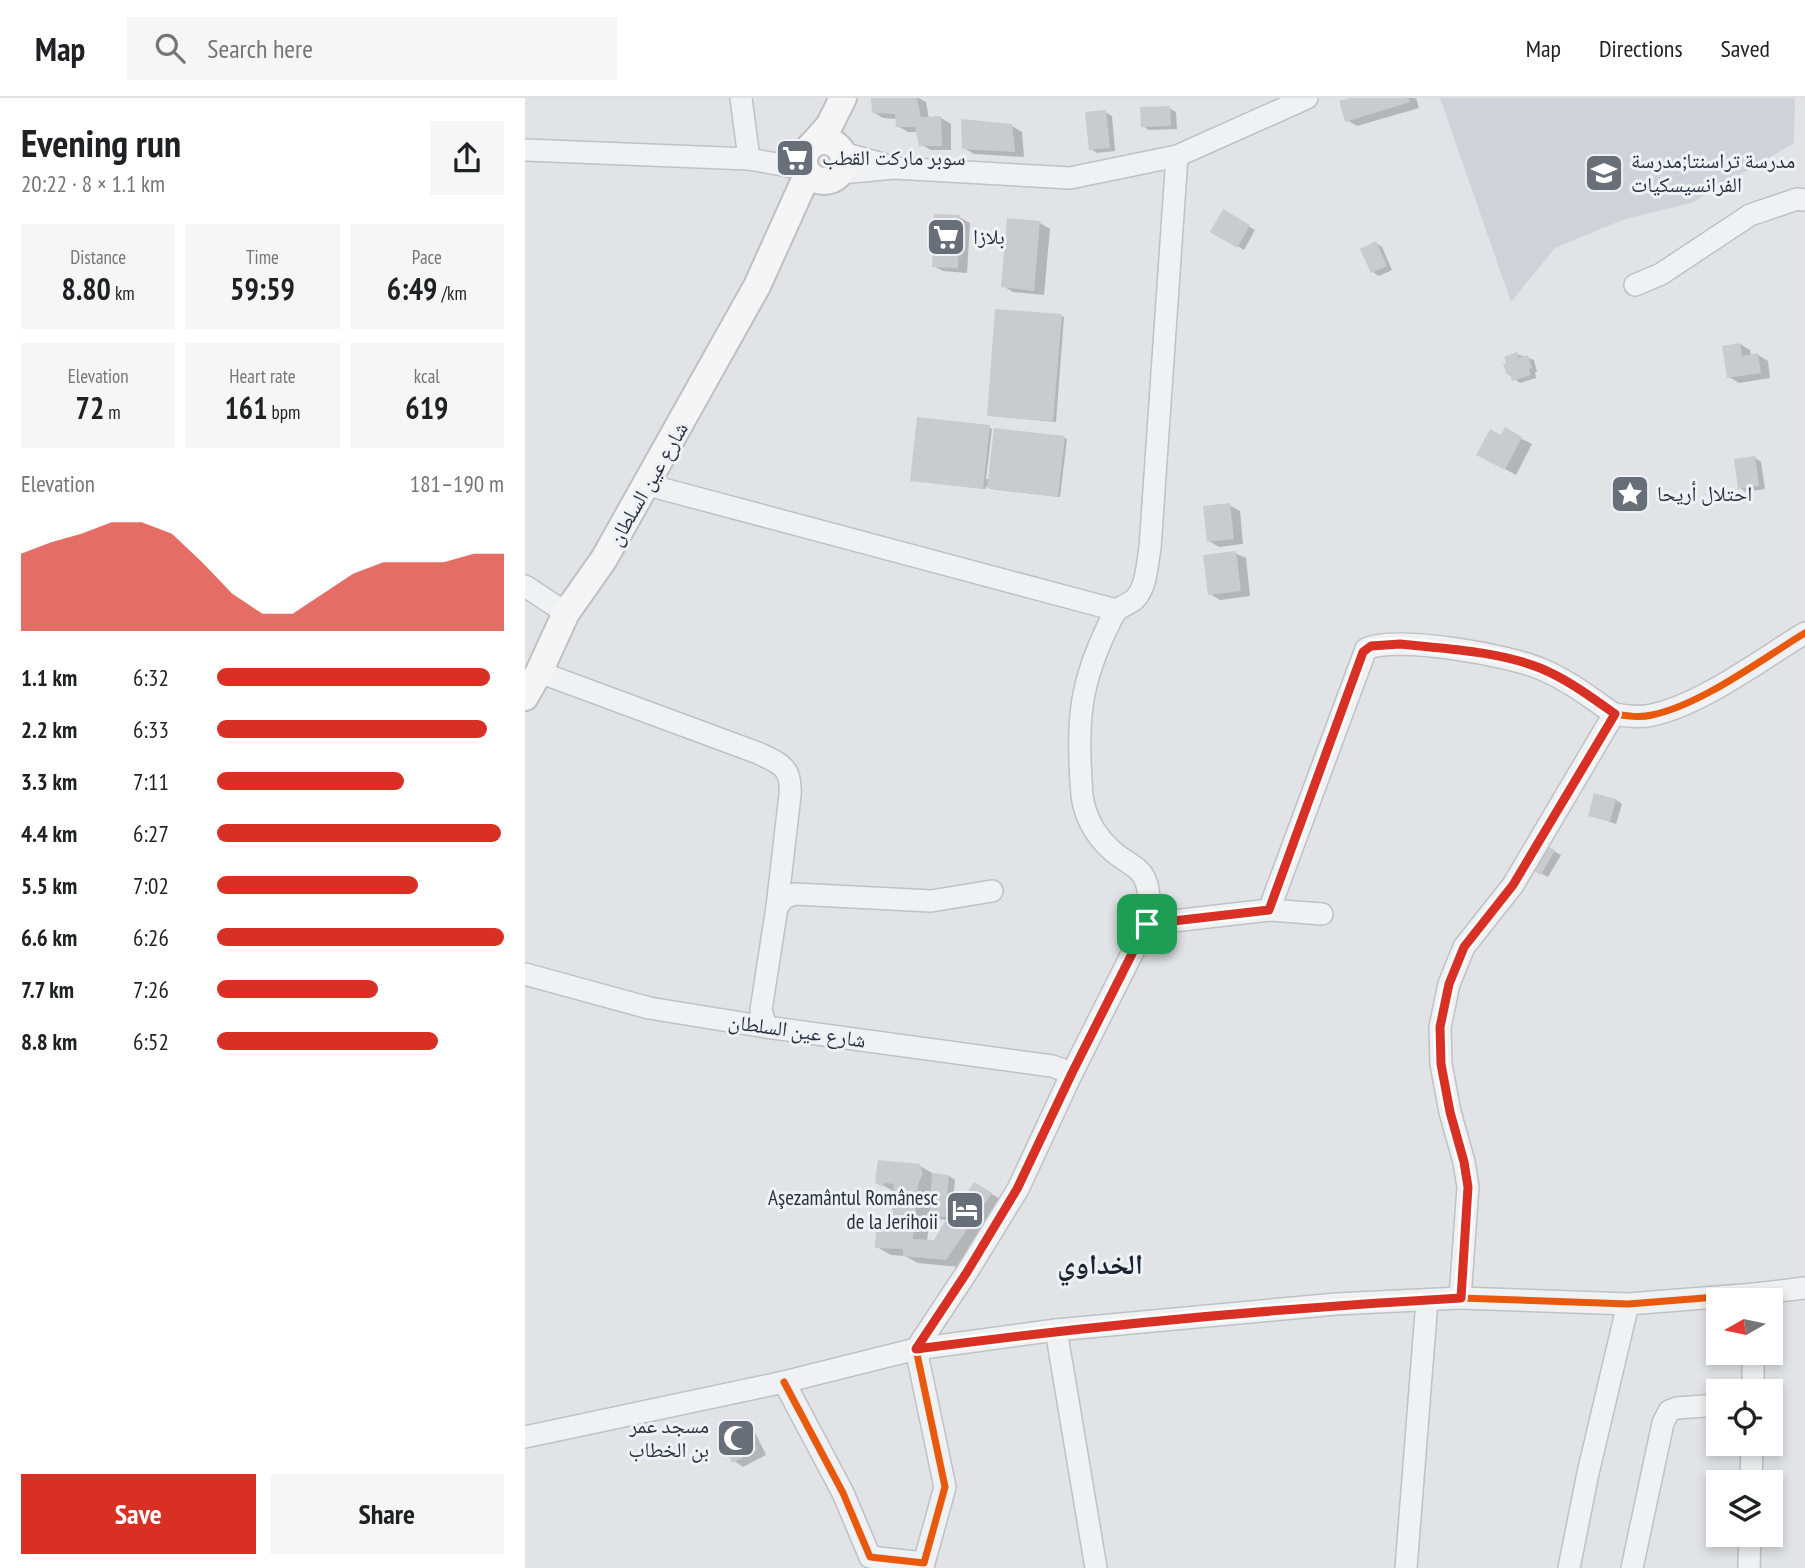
<!DOCTYPE html>
<meta charset="utf-8">
<style>
body{margin:0;font-family:"PT Sans Narrow","Noto Naskh Arabic",sans-serif;background:#f6f6f6;color:#202124;height:100vh;display:flex;flex-direction:column;font-size:26px;white-space:nowrap}
*{box-sizing:border-box;margin:0}
p{font-size:23px;color:#757577}
.icon{flex:none;width:38px;height:38px;fill:none;stroke:currentColor;stroke-width:2;stroke-linecap:round;stroke-linejoin:round}
.map{position:relative;flex:1;overflow:hidden}
.drawer{display:flex;flex-direction:column;background:#fff;width:525px}
.drawer>*{flex:none}
.needle{width:46px;rotate:261deg}
.controls{position:absolute;left:1181px;top:1190px;display:grid;gap:14px}
.controls a{display:grid;place-items:center;width:77px;height:77px;border-radius:0px;background:#fff;box-shadow:0 4px 10px #0003;font-size:35px}
.pin{position:absolute;display:grid;place-items:center;width:60px;height:60px;color:#fff;margin:-30px;border-radius:14px;box-shadow:0 4px 10px #0006}
.round{display:grid;place-items:center;flex:none;width:74px;height:74px;border-radius:0px;background:#f6f6f6}
.overview{display:flex;align-items:center;justify-content:space-between;height:119px;padding:0 21px}
h1{font-size:38px;font-weight:600;line-height:52px}
.metrics{display:grid;grid-template-columns:repeat(3,1fr);gap:10px;height:119px;padding:7px 21px}
.metrics div{display:grid;align-content:center;border-radius:0px;background:#f6f6f6;text-align:center}
.metrics b{font-size:30px;font-weight:600}
.metrics small{font-size:19px;font-weight:400}
.metrics p{font-size:19px}
.chart{height:196px;padding:14px 21px}
.chart p{display:flex;justify-content:space-between}
.chart svg{width:100%;height:126px;margin-top:7px;fill:#d93025;opacity:.7}
.action{display:flex;gap:14px;margin-top:auto;padding:14px 21px}
.action a{flex:1;height:80px;border-radius:0px;background:#d93025;color:#fff;font-size:28px;font-weight:600;line-height:80px;text-align:center}
.action a+a{background:#f6f6f6;color:#202124}
ul{padding:0 21px;list-style:none;font-size:23px}
li{display:grid;grid-template-columns:112px 84px 1fr;align-items:center;height:52px}
li i{height:18px;border-radius:9px;background:#d93025}
header{display:flex;align-items:center;gap:42px;box-sizing:border-box;height:98px;padding:0 35px;background:#fff;border-bottom:2px solid #e0e0e0}
header strong{font-size:33px}
nav{display:flex;gap:38px;margin-inline-start:auto;font-size:24px}
.search{width:490px;height:63px;background:#f6f6f6;display:flex;align-items:center;gap:18px;box-sizing:border-box;padding:0 24px;border-radius:0px;color:#757577;font-size:26px}
main{display:flex;flex:1;min-height:0}
.map>svg:first-child{display:block}
.built{fill:#cfd3d9}
.shadow{fill:#0003;fill-rule:evenodd}
.building{fill:#c9cbce}
.lines{fill:none;stroke-linecap:round;stroke-linejoin:round}
.minor-casing{stroke:#bfc1c4;stroke-width:24}
.major-casing{stroke:#bec0c3;stroke-width:30}
.minor{stroke:#f0f1f2;stroke-width:21}
.major{stroke:#f5f5f6;stroke-width:26}
.cycleway-casing{stroke:#eef1f5;stroke-width:11}
.cycleway{stroke:#e8590c;stroke-width:7}
.route-casing{stroke:#fff;stroke-width:14}
.route{stroke:#d93025;stroke-width:9}
.labels{text-anchor:middle;stroke-width:6;stroke-linejoin:round;paint-order:stroke}
.poi-label{font-size:21px;fill:#29313e;stroke:#eef1f5;text-anchor:start}
.street-label{font-size:21px;fill:#29313e;stroke:#eef1f5}
.district-label{font-size:28px;font-weight:bold;fill:#1b222f;stroke:#eef1f5}
</style>
<header>
<strong>Map</strong>
<div class="search"><svg class="icon" aria-label="search" viewBox="0 0 24 24"><circle cx="10" cy="10" r="6"/><path d="M15 15l6 6"/></svg>Search here</div>
<nav><a>Map</a><a>Directions</a><a>Saved</a></nav>
</header>
<main>
<section class="drawer">
<div class="overview"><div><h1>Evening run</h1><p>20:22 · 8 × 1.1 km</p></div><a class="round"><svg class="icon" aria-label="share" viewBox="0 0 24 24"><path d="M12 15V3M7 8l5-5 5 5M5 13v7h14v-7"/></svg></a></div>
<div class="metrics">
<div><p>Distance</p><b>8.80<small> km</small></b></div>
<div><p>Time</p><b>59:59</b></div>
<div><p>Pace</p><b>6:49<small> /km</small></b></div>
</div>
<div class="metrics">
<div><p>Elevation</p><b>72<small> m</small></b></div>
<div><p>Heart rate</p><b>161<small> bpm</small></b></div>
<div><p>kcal</p><b>619</b></div>
</div>
<div class="chart"><p><span>Elevation</span>181–190 m</p>
<svg viewBox="0 0 160 44" preserveAspectRatio="none"><path d="M0 44V17L10 13L20 10L30 6L40 6L50 10L60 20L70 31L80 38L90 38L100 31L110 24L120 20L130 20L140 20L150 17L160 17V44z"/></svg>
</div>
<ul>
<li><b>1.1 km</b>6:32<i style="width:95%"></i></li>
<li><b>2.2 km</b>6:33<i style="width:94%"></i></li>
<li><b>3.3 km</b>7:11<i style="width:65%"></i></li>
<li><b>4.4 km</b>6:27<i style="width:99%"></i></li>
<li><b>5.5 km</b>7:02<i style="width:70%"></i></li>
<li><b>6.6 km</b>6:26<i style="width:100%"></i></li>
<li><b>7.7 km</b>7:26<i style="width:56%"></i></li>
<li><b>8.8 km</b>6:52<i style="width:77%"></i></li>
</ul>
<div class="action"><a>Save</a><a>Share</a></div>
</section>
<div class="map">
<svg width="1280" height="1470" viewBox="0 0 1280 1470">
<rect width="100%" height="100%" fill="#e1e3e6"/>
<polygon class="built" points="915,0 1270,0 1269,45 1166,105 1097,122 1030,150 986,204"/>
<g class="shadow">
<polygon points="348,0 394,0 401,4 404,21 416,20 426,26 426,52 406,52 395,46 393,34 383,34 373,28 372,21 358,20 348,14"/>
<polygon points="830,0 891,0 894,10 832,28 822,22"/>
<polygon points="644,10 651,14 652,31 624,32 618,28"/>
<polygon points="580,14 587,18 590,53 572,55 566,51"/>
<polygon points="487,28 497,34 499,59 449,56 439,50"/>
<polygon points="699,114 730,132 719,152 688,133"/>
<polygon points="434,119 445,125 442,175 418,173 408,168"/>
<polygon points="515,125 525,131 519,197 488,194 478,188"/>
<polygon points="851,145 857,149 867,172 854,178 848,174"/>
<polygon points="536,218 539,219 531,324 467,318"/>
<polygon points="1215,246 1225,252 1226,258 1233,257 1243,263 1245,280 1214,285 1204,279"/>
<polygon points="992,256 1009,262 1012,274 1010,274 1011,280 995,285 983,276"/>
<polygon points="464,329 467,331 461,381 465,381 539,340 542,341 535,399 466,391 461,388 460,391 387,382"/>
<polygon points="980,332 1007,346 991,377 954,357 977,339"/>
<polygon points="1230,360 1236,364 1240,391 1221,394 1215,390"/>
<polygon points="704,407 715,413 718,446 694,449 684,443"/>
<polygon points="710,455 721,460 725,498 695,502 685,496"/>
<polygon points="1091,702 1097,706 1091,726 1065,717"/>
<polygon points="1023,750 1036,757 1023,779 1010,772"/>
<path d="M395,1068L409,1076L424,1078L430,1082L427,1114L450,1086L480,1104L435,1169L393,1165L380,1158L366,1157L352,1149L367,1133L370,1094L352,1084ZM405,1117L412,1121L423,1122L410,1144L402,1143Z"/>
<polygon points="217,1324 228,1330 241,1357 218,1369 199,1356"/>
</g>
<g class="building">
<polygon points="346,0 392,0 396,19 416,18 417,48 394,48 390,29 371,29 370,16 347,15"/>
<polygon points="824,0 883,0 885,4 820,24 814,3"/>
<polygon points="645,8 646,28 616,29 615,9"/>
<polygon points="581,12 585,50 564,52 560,14"/>
<polygon points="436,21 487,26 490,54 437,51"/>
<polygon points="698,111 725,127 712,150 685,134"/>
<polygon points="409,116 435,117 433,170 407,169"/>
<polygon points="482,120 515,123 509,193 476,189"/>
<polygon points="851,143 862,168 846,175 835,151"/>
<polygon points="470,211 537,216 528,323 462,318"/>
<polygon points="1215,245 1217,258 1233,255 1236,275 1202,280 1197,248"/>
<polygon points="992,254 994,260 1003,257 1007,270 1004,271 1006,277 987,283 985,276 982,277 978,266 981,265 979,259"/>
<polygon points="392,319 465,327 458,391 385,383"/>
<polygon points="980,329 997,339 980,372 951,357 965,331 976,337"/>
<polygon points="469,330 540,338 533,399 462,390"/>
<polygon points="1230,358 1234,388 1213,391 1209,361"/>
<polygon points="705,405 709,441 682,444 678,408"/>
<polygon points="711,453 716,493 683,497 678,457"/>
<polygon points="1069,695 1091,701 1085,724 1063,718"/>
<polygon points="1022,748 1030,752 1016,777 1008,772"/>
<polygon points="353,1062 395,1066 398,1076 393,1086 388,1141 409,1142 437,1094 443,1093 449,1084 467,1095 421,1162 378,1158 378,1151 350,1150 351,1130 365,1131 369,1086 360,1085 358,1089 350,1085"/>
<polygon points="407,1075 424,1077 420,1119 404,1118"/>
<polygon points="217,1322 232,1352 207,1365 202,1354 197,1357 193,1348 197,1345 193,1335"/>
</g>
<g class="lines">
<g class="minor-casing">
<g id="minor">
<polyline points="216,0 224,61"/>
<polyline points="0,52 224,61 280,71"/>
<polyline points="318,55 358,66"/>
<polyline points="316,75 369,70 545,80 652,58 782,0"/>
<polyline points="1110,187 1136,176 1225,117 1272,101 1280,102"/>
<polyline points="123,387 591,512"/>
<polyline points="0,488 41,515"/>
<path d="M14,574L233,655C256,666 267,669 265,697L252,809"/>
<path d="M797,816L744,812L841,551C871,537 984,557 1016,571C1043,582 1066,600 1089,616"/>
<path d="M622,826C623,812 626,797 621,784C617,771 605,766 595,759C574,744 560,722 557,697C551,623 554,583 589,516C594,508 603,507 610,501C622,488 622,466 625,450L652,58"/>
<polyline points="0,876 124,910 241,929 527,968 547,975"/>
<polyline points="241,929 236,912 252,809 259,800 270,796 406,803 467,793"/>
<polyline points="1230,1196 1280,1190"/>
<path d="M1229,1202L1230,1196L1103,1206L935,1200L943,1089L939,1064L925,1014L916,966L915,929L924,886L939,849L988,787L1089,616C1102,618 1115,620 1127,617C1176,607 1237,561 1280,535"/>
<polyline points="531,1232 571,1470"/>
<polyline points="259,1284 318,1395 345,1459 399,1465 420,1389 391,1251 442,1174 493,1091 547,975 622,826 744,812"/>
<polyline points="1228,1293 1228,1255"/>
<polyline points="0,1339 259,1284 391,1251 531,1232 811,1206 935,1200"/>
<polyline points="1226,1384 1227,1346"/>
<polyline points="881,1470 902,1202"/>
<polyline points="1044,1470 1063,1375 1103,1206"/>
<polyline points="1107,1470 1138,1325 1144,1313 1152,1310 1194,1307"/>
<polyline points="1224,1470 1225,1437"/>
</g>
</g>
<g class="major-casing">
<g id="major">
<circle cx="299" cy="63" r="20"/>
<polyline points="287,47 304,28 318,0"/>
<polyline points="0,599 14,574 41,515 79,461 232,188 283,75"/>
</g>
</g>
<use href="#minor" class="minor"/>
<use href="#major" class="major"/>
<g class="cycleway-casing">
<g id="cycleway">
<path d="M1229,1202L1230,1196L1103,1206L935,1200L943,1089L939,1064L925,1014L916,966L915,929L924,886L939,849L988,787L1089,616C1102,618 1115,620 1127,617C1176,607 1237,561 1280,535"/>
<polyline points="259,1284 318,1395 345,1459 399,1465 420,1389 391,1251 442,1174 493,1091 547,975 622,826 744,812"/>
</g>
</g>
<use href="#cycleway" class="cycleway"/>
</g>
<g class="lines">
<g class="route-casing">
<path id="route" d="M875,546C921,551 972,553 1015,570C1042,581 1066,599 1090,616L988,787L939,849L924,886L915,929L916,966L925,1014L939,1064L943,1089L936,1200C753,1210 572,1227 391,1251L442,1174L492,1091L547,975L622,826L744,812L838,554L846,548Z"/>
</g>
<use href="#route" class="route"/>
</g>
<defs>
<g id="supermarket-square" transform="scale(2.0125)"><rect x="-9" y="-9" width="18" height="18" rx="4" fill="#696f79" stroke="#eef1f5"/><path d="M-6-5.5h2.5l.6 2H6L4.5 2H-2.5L-4.4-4H-6ZM-1.5 3.2a1.3 1.3 0 1 0 .1 0ZM3 3.2a1.3 1.3 0 1 0 .1 0Z" fill="#fff"/></g>
<g id="school-square" transform="scale(2.0125)"><rect x="-9" y="-9" width="18" height="18" rx="4" fill="#696f79" stroke="#eef1f5"/><path d="M0-5L7-2L0 1L-7-2ZM-4 1L0 2.5L4 1V4Q0 6-4 4Z" fill="#fff"/></g>
<g id="sight-square" transform="scale(2.0125)"><rect x="-9" y="-9" width="18" height="18" rx="4" fill="#696f79" stroke="#eef1f5"/><path d="M0-6L1.8-2.2L6-1.7L2.9 1.2L3.7 5.4L0 3.3L-3.7 5.4L-2.9 1.2L-6-1.7L-1.8-2.2Z" fill="#fff"/></g>
<g id="hotel-square" transform="scale(2.0125)"><rect x="-9" y="-9" width="18" height="18" rx="4" fill="#696f79" stroke="#eef1f5"/><path d="M-6-4.5h1.5V1H6V5H4.5V3h-9V5H-6ZM-4 0a1.8 1.8 0 1 1 3.6 0ZM.5 0V-2.5h3Q6-2.5 6 0Z" fill="#fff"/></g>
<g id="mosque-square" transform="scale(2.0125)"><rect x="-9" y="-9" width="18" height="18" rx="4" fill="#696f79" stroke="#eef1f5"/><path d="M3.5-4.9A6 6 0 1 0 3.5 4.9A5 5 0 1 1 3.5-4.9Z" fill="#fff"/></g>
</defs>
<g fill-rule="evenodd">
<use href="#supermarket-square" x="270" y="60"/>
<use href="#school-square" x="1079" y="75"/>
<use href="#supermarket-square" x="421" y="139"/>
<use href="#sight-square" x="1105" y="396"/>
<use href="#hotel-square" x="440" y="1112"/>
<use href="#mosque-square" x="211" y="1340"/>
</g>
<g class="labels">
<g class="poi-label">
<text x="297" y="67">سوبر ماركت القطب</text>
<text x="1106" y="70">مدرسة تراسنتا;مدرسة<tspan x="1106" dy="24">الفرانسيسكيات</tspan></text>
<text x="448" y="146">بلازا</text>
<text x="1132" y="403">احتلال أريحا</text>
<text x="413" y="1107" text-anchor="end">Aşezamântul Românesc<tspan x="413" dy="24">de la Jerihoii</tspan></text>
<text x="184" y="1335" text-anchor="end">مسجد عمر<tspan x="184" dy="24">بن الخطاب</tspan></text>
</g>
<g class="street-label">
<text transform="translate(123 386) rotate(-60)" y="7">شارع عين السلطان</text>
<text transform="translate(272 933) rotate(8)" y="7">شارع عين السلطان</text>
</g>
<g class="district-label">
<text x="575" y="1176">الخداوي</text>
</g>
</g>
</svg>
<div class="controls">
<a><svg class="needle" viewBox="-14 -14 28 28"><path d="M0-13l5 13h-10z" fill="#e53935"/><path d="M0 13l5-13h-10z" fill="#757577"/></svg></a>
<a><svg class="icon" aria-label="locate" viewBox="0 0 24 24"><circle cx="12" cy="12" r="6"/><path d="M12 2v4M12 18v4M2 12h4M18 12h4"/></svg></a>
<a><svg class="icon" aria-label="layers" viewBox="0 0 24 24"><path d="M12 4l9 5-9 5-9-5zM3 14l9 5 9-5"/></svg></a>
</div>
<div class="pin" style="left:622px;top:826px;background:#1e9e55"><svg class="icon" aria-label="arrive" viewBox="0 0 24 24"><path d="M6 21V4h12l-3 4 3 4H6"/></svg></div>
</div>
</main>
